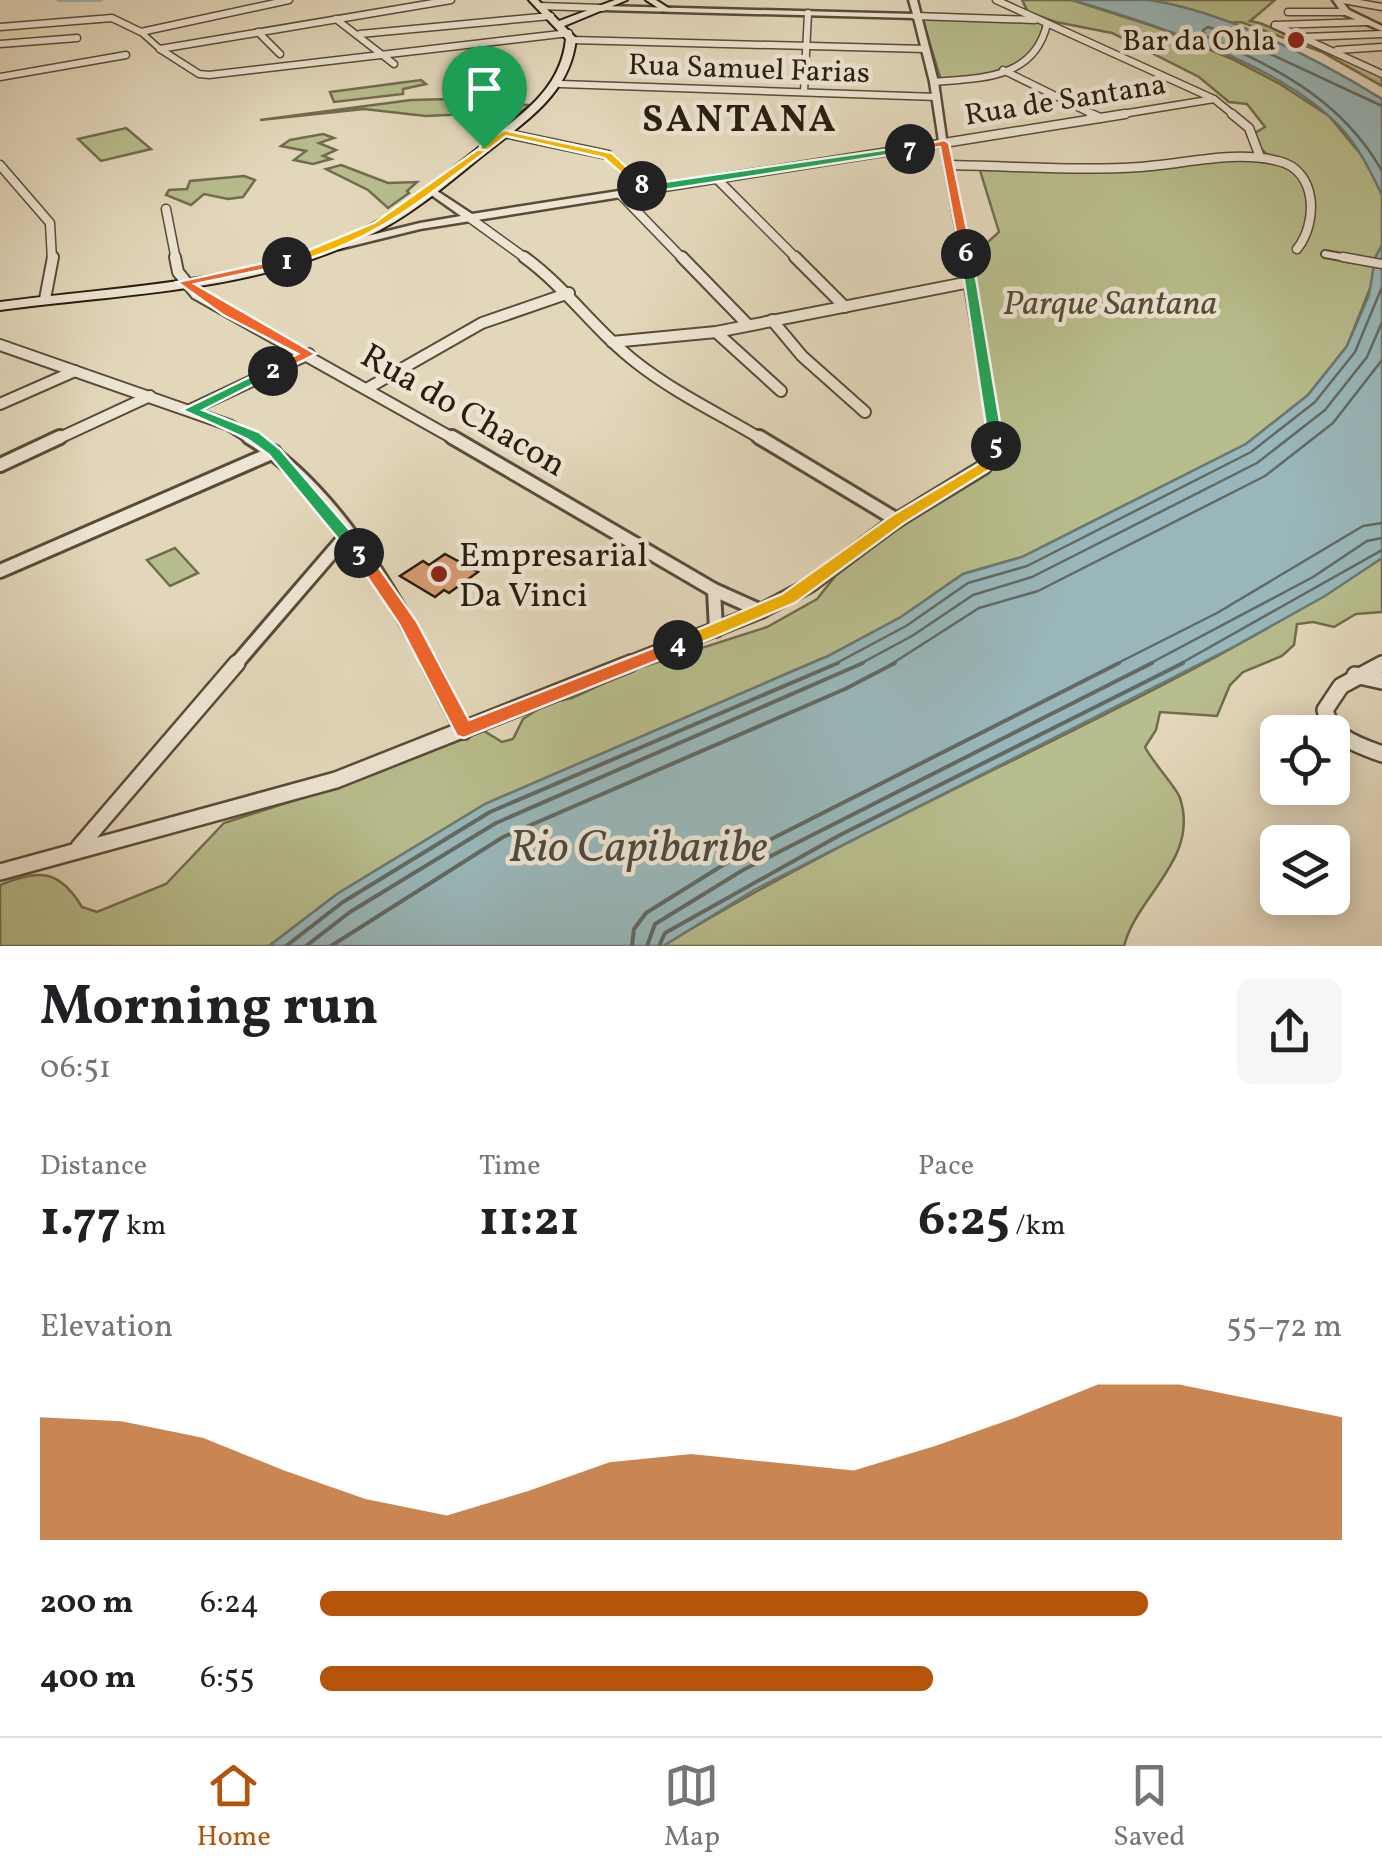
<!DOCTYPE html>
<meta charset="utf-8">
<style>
body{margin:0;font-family:Vollkorn,serif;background:#f6f6f6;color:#202124;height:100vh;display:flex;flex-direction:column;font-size:38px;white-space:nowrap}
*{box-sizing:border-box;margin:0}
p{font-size:32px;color:#757577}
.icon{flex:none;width:55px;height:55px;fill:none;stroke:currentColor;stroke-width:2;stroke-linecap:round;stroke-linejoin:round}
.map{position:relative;height:946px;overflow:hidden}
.panel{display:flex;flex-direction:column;background:#fff;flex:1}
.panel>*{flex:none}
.controls{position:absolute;left:1260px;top:715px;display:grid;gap:20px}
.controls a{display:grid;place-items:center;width:90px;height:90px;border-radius:15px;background:#fff;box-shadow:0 5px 25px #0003;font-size:50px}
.pin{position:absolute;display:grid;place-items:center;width:85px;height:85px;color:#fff;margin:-102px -42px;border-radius:50% 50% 50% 0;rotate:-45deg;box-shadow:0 0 10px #0007}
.pin .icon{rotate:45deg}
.km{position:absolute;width:50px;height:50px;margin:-25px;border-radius:50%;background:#222;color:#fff;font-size:28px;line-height:50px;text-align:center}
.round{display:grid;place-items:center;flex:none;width:105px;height:105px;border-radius:15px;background:#f6f6f6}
.overview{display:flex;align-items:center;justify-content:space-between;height:170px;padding:0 40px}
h1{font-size:55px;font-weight:700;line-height:75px}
.metrics{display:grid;grid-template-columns:repeat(3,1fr);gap:15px;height:170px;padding:10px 40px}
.metrics div{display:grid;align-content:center}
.metrics b{font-size:50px;font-weight:700}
.metrics small{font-size:28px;font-weight:400}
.metrics p{font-size:28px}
.chart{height:280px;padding:20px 40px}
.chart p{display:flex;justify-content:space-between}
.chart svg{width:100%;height:180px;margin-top:10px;fill:#b45309;opacity:.7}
ul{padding:0 40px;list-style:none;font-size:32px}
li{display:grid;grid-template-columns:160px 120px 1fr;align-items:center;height:75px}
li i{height:25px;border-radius:12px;background:#b45309}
.tab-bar{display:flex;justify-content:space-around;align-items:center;height:140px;border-top:2px solid #e0e0e0;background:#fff;font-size:28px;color:#757577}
.tab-bar a{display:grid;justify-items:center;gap:5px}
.tab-bar .on{color:#b45309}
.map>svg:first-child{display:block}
.green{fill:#b8bd8d;stroke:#706d4e;stroke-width:2.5}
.water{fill:#99b7ba;stroke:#6c7975;stroke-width:2.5}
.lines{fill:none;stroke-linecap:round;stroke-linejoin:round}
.shore-far1{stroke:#616a64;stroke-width:2.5}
.shore{stroke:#616a64;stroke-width:4}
.canal{fill:#99b7ba;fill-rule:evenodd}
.building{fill:#d69b72;stroke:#291d0e;stroke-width:2.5}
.pedestrian-far2-casing{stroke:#584c39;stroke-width:8}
.pedestrian-far1-casing{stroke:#584c39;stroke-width:10}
.pedestrian-casing{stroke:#584c39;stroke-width:11}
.minor-far4-casing{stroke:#584c39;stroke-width:9}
.minor-far3-casing{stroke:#584c39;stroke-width:11}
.minor-far2-casing{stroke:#584c39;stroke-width:14}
.minor-far1-casing{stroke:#584c39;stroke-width:18}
.minor-casing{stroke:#584c39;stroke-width:20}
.tertiary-casing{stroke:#584c39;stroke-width:5}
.secondary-casing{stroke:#291d0e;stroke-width:4}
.pedestrian-far2{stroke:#ede5d3;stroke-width:5}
.pedestrian-far1{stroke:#ede5d3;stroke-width:6}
.pedestrian{stroke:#ede5d3;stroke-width:8}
.minor-far4{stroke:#ede5d3;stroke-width:6}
.minor-far3{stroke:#ede5d3;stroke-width:8}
.minor-far2{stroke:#ede5d3;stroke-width:10}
.minor-far1{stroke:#ede5d3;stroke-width:12}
.minor{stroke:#ede5d3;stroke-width:15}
.tertiary{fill:#ede5d3;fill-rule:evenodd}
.secondary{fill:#ede5d3;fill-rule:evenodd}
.split-1{fill:#f5b400;stroke:#fff;stroke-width:2.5}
.split-2{fill:#f0652b;stroke:#fff;stroke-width:2.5}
.split-3{fill:#22a559;stroke:#fff;stroke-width:2.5}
.split-4{fill:#f0652b;stroke:#fff;stroke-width:2.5}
.split-5{fill:#f5b400;stroke:#fff;stroke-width:2.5}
.split-6{fill:#22a559;stroke:#fff;stroke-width:2.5}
.split-7{fill:#f0652b;stroke:#fff;stroke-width:2.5}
.split-8{fill:#22a559;stroke:#fff;stroke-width:2.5}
.split-9{fill:#f5b400;stroke:#fff;stroke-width:2.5}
.poi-dot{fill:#8f2418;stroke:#ede5d3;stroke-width:4}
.labels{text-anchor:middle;stroke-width:9;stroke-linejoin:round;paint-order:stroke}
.far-poi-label{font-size:30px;fill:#291d0e;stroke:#ede5d3;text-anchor:end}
.far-street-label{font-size:30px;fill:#291d0e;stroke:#ede5d3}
.park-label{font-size:35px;font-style:italic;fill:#544d34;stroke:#ede5d3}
.street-label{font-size:35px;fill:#291d0e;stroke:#ede5d3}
.poi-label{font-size:35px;fill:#291d0e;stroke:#ede5d3;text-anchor:start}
.far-district-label{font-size:38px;font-weight:bold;letter-spacing:2.5px;fill:#291d0e;stroke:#ede5d3}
.near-water-label{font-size:45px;font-style:italic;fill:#4b4b42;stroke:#ede5d3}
</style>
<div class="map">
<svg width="1382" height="946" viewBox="0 0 1382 946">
<rect width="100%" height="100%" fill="#e3d7bb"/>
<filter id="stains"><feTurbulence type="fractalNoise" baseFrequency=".002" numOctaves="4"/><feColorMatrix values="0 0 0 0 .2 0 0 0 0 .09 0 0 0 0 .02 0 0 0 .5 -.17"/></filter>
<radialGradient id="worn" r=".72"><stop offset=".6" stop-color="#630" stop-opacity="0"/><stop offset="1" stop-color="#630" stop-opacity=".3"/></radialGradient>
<g class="green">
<path d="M1022,0H1072L1159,28L1232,59L1280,84L1329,116L1368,163L1382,195V245L1375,258V276L1347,346L1308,395L1246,444L1022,557L963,574L901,617L828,656L485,804L337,894L269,946H0V885C39,869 59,869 82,907L97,912L166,884L224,823L351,782L484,731L502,742L513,739L523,719L546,704L572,698L630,671L767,627L817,599L837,574L871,547L986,471L992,451L968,260L999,232L979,167L1157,168L1223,158H1271L1248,137L1265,127L1247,104L1229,102L1199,77L1112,33L1056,22L1028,12Z"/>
<path d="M1149,0H1275L1250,21C1266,23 1272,29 1286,35C1319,48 1351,58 1382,76V86L1322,52L1241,22L1229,23Z"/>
<path d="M922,18L1035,21L1043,24C1039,69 982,78 944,79L940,77Z"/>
<polygon points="421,80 426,84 403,89 403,94 334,102 330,92"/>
<polygon points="453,95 476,98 479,100 476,103 530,105 504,125 468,118 469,114 426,116 364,109 260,120 411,100 453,99"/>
<polygon points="126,128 151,149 101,161 78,139"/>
<polygon points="323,134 334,138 319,143 336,150 323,156 331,159 313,164 294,160 306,151 281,146 290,140"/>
<polygon points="341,165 388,183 417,182 407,191 409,193 388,208 368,190 326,169"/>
<polygon points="244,176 255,180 243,197 228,199 204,194 191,205 166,195 169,190 187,189 190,181"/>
<polygon points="175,548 198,573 170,586 147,560"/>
<path d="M1382,558V612L1356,614L1334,627L1313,622L1297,624L1294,645L1282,656L1243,672L1230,685L1217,716L1160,712L1156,730L1145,747C1153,763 1177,788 1180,798C1200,859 1137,895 1124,946H663C895,803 1155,708 1382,558Z"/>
</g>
<g class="water">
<path d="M1072,0C1097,0 1124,0 1149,0C1224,11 1318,59 1382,99V195C1370,171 1360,149 1342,129C1283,65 1154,24 1072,0Z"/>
<polygon points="1382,245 1382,558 1325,596 1235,646 754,890 663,946 269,946 337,894 485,804 828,656 901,617 963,574 1022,557 1246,444 1308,395 1347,346 1369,295 1375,258"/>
</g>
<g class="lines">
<g class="shore-far1">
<path d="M1382,106L1225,33L1208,27L1203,30L1205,36C1277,68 1342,100 1382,171"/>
<polyline points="833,665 906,626 968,583 1027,566 1251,452 1315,402 1355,352 1382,287"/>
<polyline points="858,665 912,636 973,595 1032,577 1257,463 1325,410 1367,357 1382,322"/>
<polyline points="890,665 979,608 1038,591 1265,476 1333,423 1382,360"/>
<polyline points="1114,665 1217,613 1363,526 1382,523"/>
<polyline points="1147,665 1313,577 1367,541 1382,538"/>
<polyline points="1178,665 1382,550"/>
</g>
<g class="shore">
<polyline points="286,946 343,902 490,812 838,663"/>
<polyline points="306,946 350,912 496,823 863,663"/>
<polyline points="331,946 503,837 845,689 895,663"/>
<polyline points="632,946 634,929 646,913 736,857 1119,663"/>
<polyline points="647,946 655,924 743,870 1152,663"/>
<polyline points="659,946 665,933 840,835 1183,663"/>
</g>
<polygon class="canal" points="55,0 104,0 100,2 59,2"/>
</g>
<polygon class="building" points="445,554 478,572 449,593 444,590 435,597 400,576 423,561 429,565"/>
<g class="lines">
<g class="pedestrian-far2-casing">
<polyline id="pedestrian-far2" points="141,32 160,49"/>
</g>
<g class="pedestrian-far1-casing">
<polyline id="pedestrian-far1" points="1325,254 1358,260"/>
</g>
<g class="pedestrian-casing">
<polyline id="pedestrian" points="1343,257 1382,264"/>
</g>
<g class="minor-far4-casing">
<g id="minor-far4">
<polyline points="996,0 1214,99 1235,116"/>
<polyline points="1343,0 1382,7"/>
<polyline points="539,6 603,8"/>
<polyline points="1288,12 1346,12"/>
<polyline points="915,16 1035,20"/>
<polyline points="336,19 394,64"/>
<polyline points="1275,25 1382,74"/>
<polyline points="1275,25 1367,22"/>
<polyline points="0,27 112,18 141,32 289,0"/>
<polyline points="258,32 280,54"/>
<polyline points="360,34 551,16"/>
<polyline points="1305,37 1382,34"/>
<polyline points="572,40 926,49"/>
<polyline points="0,44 77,38"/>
<polyline points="160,49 199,74 209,75 569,33"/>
<polyline points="160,49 451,0"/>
<polyline points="1337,50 1382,47"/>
<polyline points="1003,70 1096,116"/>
<polyline points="0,77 126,55"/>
<path d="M934,82C982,78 1034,79 1047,24"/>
<polyline points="560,84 937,97"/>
<polyline points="804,92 808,13"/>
<polyline points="1110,116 1214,99"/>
</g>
</g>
<g class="minor-far3-casing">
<g id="minor-far3">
<polyline points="1091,114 1100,118"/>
<polyline points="1232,114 1249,128 1260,157"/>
<polyline points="504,133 608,155 645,190"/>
<polyline points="0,165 50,223 52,260"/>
<path d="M948,165C1012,166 1077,171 1140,167C1185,164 1235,150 1278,161C1318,170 1318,223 1297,249"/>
<polyline points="717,179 798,260"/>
<polyline points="620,194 684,260"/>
<polyline points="166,209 176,260"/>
<polyline points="470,218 528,260"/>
<polyline points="965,260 944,143 1125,114"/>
</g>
</g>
<g class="minor-far2-casing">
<g id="minor-far2">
<polyline points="175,257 178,272 196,294 456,440"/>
<path d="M524,257C567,288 596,332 637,363C675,393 722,415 763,440"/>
<polyline points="682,257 748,325"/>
<polyline points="795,257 845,307"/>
<polyline points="965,257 996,440"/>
<polyline points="45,299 53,257"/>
<polyline points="772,320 802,356 865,412"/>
<polyline points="716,332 781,391"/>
<polyline points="612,342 716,332 970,282"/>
<polyline points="0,345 229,425 253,440"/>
<polyline points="368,388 482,323 569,293"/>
<polyline points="0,404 75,371"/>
<polyline points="190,410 309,354"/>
<polyline points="55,440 150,396"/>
</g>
</g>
<g class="minor-far1-casing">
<g id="minor-far1">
<path d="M249,437C330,486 387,584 430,665"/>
<polyline points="452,437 714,590 761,611"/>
<polyline points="759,437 897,520"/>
<polyline points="0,465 60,437"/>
<polyline points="0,571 274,452"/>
<polyline points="714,590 716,630"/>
<polyline points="235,665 346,536"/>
<polyline points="625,665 761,611 810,585 897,520 984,467 994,454 997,437"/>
</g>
</g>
<g class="minor-casing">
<g id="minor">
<polyline points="429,663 464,731"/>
<path d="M1382,664L1341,686L1325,710C1332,738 1358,745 1382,754"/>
<polyline points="1355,675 1382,681"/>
<polyline points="79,847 237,663"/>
<polyline points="0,872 336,780 631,663"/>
</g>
</g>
<g class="tertiary-casing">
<g id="tertiary">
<polygon points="909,0 917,0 938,82 947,145 420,229 339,249 333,246 335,244 420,223 461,216 427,192 426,190 431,187 472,214 939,141 930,82 914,18 603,10 599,8 603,6 913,14"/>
<polygon points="1333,0 1341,0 1349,10 1382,26 1382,31 1343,14"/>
</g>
</g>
<g class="secondary-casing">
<g id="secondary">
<path d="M529,0H538L559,21L615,0H627L564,26L576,38C571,91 530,118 491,149C455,177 420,209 380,230C264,292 127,293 0,310V302C121,286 248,284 359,231C406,209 444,174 485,143C522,114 561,89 566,39Z"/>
<polygon points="646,0 656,0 670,9 663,11"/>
</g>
</g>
<use href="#pedestrian-far2" class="pedestrian-far2"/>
<use href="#pedestrian-far1" class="pedestrian-far1"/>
<use href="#pedestrian" class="pedestrian"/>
<use href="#minor-far4" class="minor-far4"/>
<use href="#minor-far3" class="minor-far3"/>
<use href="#minor-far2" class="minor-far2"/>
<use href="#minor-far1" class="minor-far1"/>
<use href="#minor" class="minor"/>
<use href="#tertiary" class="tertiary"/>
<use href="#secondary" class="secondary"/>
</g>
<path class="split-1" d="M484,145L488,150C418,203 373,242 287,265L280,262L374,223Z"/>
<polygon class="split-2" points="287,258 293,262 291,264 195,284 316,354 273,375 266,371 268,368 298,354 223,315 177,282"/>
<polygon class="split-3" points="268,368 280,371 203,410 259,432 280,449 366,549 366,557 353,557 269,455 247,439 182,410"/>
<polygon class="split-4" points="359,548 366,549 417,622 469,720 671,641 678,639 687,645 684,650 464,738 457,736 399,624 351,553"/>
<polygon class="split-5" points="996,442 1004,446 989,470 904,523 795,603 684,650 671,650 671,641 782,594 891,516 978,464 991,443"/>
<polygon class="split-6" points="966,250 972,254 1004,446 996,451 989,446 960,254"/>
<polygon class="split-7" points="944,140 949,143 972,254 966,258 960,254 940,147 910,152 904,149"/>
<polygon class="split-8" points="910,146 914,151 645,193 636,186"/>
<polygon class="split-9" points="504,130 612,153 647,186 638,188 604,158 506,136 488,150 480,150 480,146"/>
<g class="poi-dot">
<circle cx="1296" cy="40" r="10"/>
<circle cx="439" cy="574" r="10"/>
</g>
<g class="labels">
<g class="far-poi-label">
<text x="1276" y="50">Bar da Ohla</text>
</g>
<g class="far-street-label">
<text transform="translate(749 68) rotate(2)" y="10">Rua Samuel Farias</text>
<text transform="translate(1065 99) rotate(-9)" y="10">Rua de Santana</text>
</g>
<g class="park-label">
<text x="1110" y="314">Parque Santana</text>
</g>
<g class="street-label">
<text transform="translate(464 409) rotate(30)" y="12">Rua do Chacon</text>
</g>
<g class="poi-label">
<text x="459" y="566">Empresarial<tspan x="459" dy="40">Da Vinci</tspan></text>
</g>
<g class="far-district-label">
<text x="740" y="131">SANTANA</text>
</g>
<g class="near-water-label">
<text x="638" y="861">Rio Capibaribe</text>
</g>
</g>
<rect width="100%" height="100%" filter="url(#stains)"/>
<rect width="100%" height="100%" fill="url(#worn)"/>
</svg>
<div class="controls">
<a><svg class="icon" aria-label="locate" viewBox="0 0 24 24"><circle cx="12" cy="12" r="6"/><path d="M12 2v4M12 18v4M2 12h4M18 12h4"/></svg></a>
<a><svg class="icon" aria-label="layers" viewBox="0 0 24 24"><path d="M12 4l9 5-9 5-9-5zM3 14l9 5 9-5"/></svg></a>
</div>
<div class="pin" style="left:484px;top:148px;background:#1e9e55"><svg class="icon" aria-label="arrive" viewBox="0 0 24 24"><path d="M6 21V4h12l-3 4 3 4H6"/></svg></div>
<b class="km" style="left:287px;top:262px">1</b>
<b class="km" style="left:273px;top:371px">2</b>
<b class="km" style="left:359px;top:553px">3</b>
<b class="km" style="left:678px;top:645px">4</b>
<b class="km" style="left:996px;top:446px">5</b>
<b class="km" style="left:966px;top:254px">6</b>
<b class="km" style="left:910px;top:149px">7</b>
<b class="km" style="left:642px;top:186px">8</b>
</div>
<section class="panel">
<div class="overview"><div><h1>Morning run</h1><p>06:51</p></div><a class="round"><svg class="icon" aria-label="share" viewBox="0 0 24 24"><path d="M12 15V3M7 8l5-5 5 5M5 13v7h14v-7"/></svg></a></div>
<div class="metrics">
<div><p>Distance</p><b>1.77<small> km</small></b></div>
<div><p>Time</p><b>11:21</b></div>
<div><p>Pace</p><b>6:25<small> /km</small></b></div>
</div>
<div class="chart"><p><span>Elevation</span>55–72 m</p>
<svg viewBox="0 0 160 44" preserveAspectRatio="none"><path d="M0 44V14L10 15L20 19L30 27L40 34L50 38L60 32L70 25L80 23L90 25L100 27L110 21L120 14L130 6L140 6L150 10L160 14V44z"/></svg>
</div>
<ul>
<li><b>200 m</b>6:24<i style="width:81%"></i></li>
<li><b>400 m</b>6:55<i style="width:60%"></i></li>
</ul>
</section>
<nav class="tab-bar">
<a class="on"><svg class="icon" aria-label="home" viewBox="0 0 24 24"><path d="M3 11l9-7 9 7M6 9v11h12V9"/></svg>Home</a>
<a><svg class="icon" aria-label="map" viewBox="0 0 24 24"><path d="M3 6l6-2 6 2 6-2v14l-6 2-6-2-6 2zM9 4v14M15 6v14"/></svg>Map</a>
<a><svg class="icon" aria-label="saved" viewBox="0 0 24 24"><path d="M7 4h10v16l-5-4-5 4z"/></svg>Saved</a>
</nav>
